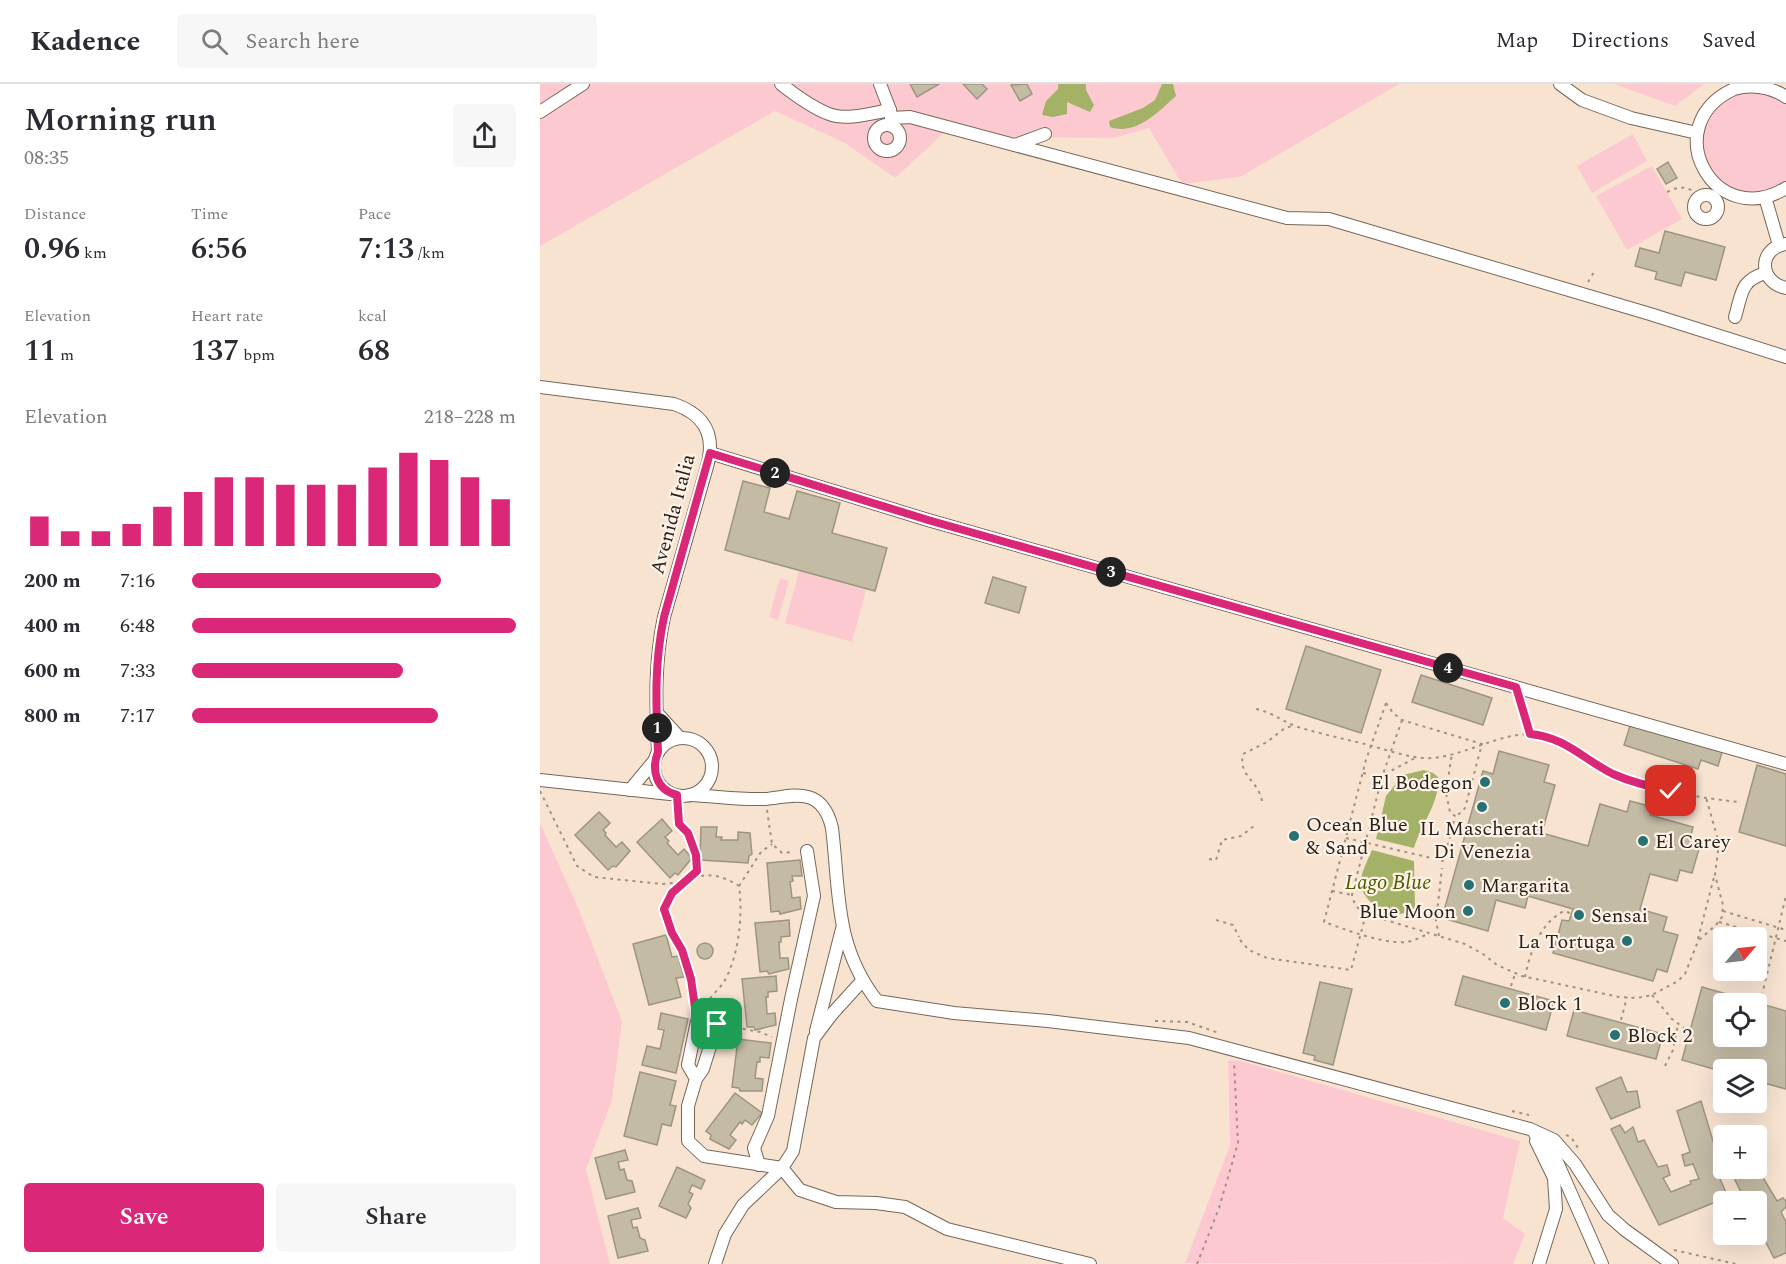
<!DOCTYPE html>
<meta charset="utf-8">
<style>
body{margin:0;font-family:Spectral,serif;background:#f7f7f7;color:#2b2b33;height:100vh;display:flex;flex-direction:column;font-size:22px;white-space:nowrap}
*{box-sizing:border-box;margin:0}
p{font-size:20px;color:#7c7c81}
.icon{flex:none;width:33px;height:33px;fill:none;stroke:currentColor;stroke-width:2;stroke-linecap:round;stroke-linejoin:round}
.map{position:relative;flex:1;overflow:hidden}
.side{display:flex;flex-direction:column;background:#fff;width:540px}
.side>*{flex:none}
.needle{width:39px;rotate:62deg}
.fabs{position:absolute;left:1173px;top:843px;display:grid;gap:12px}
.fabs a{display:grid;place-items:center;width:54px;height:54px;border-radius:6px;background:#fff;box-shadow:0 6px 24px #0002;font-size:30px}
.pin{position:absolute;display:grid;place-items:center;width:51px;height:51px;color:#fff;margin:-26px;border-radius:12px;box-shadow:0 3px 9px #0006}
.km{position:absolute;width:30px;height:30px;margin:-15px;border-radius:50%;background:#222;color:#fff;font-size:16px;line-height:30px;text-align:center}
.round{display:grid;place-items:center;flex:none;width:63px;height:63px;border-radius:6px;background:#f7f7f7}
.headline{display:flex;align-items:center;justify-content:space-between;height:102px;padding:0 24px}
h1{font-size:33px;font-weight:600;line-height:45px}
.figures{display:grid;grid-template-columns:repeat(3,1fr);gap:9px;height:102px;padding:6px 24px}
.figures div{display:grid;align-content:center}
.figures b{font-size:30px;font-weight:600}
.figures small{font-size:16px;font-weight:400}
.figures p{font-size:16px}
.chart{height:168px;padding:12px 24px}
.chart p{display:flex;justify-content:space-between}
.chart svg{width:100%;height:108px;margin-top:6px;stroke:#db2777;stroke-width:6}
.primary-button{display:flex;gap:12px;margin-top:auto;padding:12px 24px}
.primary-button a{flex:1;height:69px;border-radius:6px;background:#db2777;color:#fff;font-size:24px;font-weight:600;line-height:69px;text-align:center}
.primary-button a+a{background:#f7f7f7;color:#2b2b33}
ul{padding:0 24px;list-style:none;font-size:20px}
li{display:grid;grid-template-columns:96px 72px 1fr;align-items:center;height:45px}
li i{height:15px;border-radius:8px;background:#db2777}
header{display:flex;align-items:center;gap:36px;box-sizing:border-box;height:84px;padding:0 30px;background:#fff;border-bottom:2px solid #e1e1e2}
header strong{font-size:28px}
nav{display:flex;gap:33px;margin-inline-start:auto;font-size:21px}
.search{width:420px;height:54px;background:#f7f7f7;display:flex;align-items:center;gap:15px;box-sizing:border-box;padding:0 21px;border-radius:6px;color:#7c7c81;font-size:22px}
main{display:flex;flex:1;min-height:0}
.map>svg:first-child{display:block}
.green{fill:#fdc9d0}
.water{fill:#a4b268}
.building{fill:#c3bba4;stroke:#9d957f;stroke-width:1.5;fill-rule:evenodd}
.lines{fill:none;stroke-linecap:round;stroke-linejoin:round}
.minor-casing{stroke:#776656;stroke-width:14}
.path{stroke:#a09183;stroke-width:2;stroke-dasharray:3 4.5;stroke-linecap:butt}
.minor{stroke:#fff;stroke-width:12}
.route-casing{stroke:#fff;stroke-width:12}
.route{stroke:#db2777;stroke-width:8}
.poi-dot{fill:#267174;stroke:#fef2e7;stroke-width:2}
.labels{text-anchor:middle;stroke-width:4.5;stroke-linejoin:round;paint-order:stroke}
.street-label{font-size:20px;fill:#29221b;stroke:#fef2e7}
.poi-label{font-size:20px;fill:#29221b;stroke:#fef2e7;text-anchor:start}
.water-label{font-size:21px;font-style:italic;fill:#4f5b00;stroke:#fef2e7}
</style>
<header>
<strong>Kadence</strong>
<div class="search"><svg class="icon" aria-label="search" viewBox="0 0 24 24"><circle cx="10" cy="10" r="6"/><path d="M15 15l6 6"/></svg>Search here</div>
<nav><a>Map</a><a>Directions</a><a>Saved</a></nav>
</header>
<main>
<section class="side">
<div class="headline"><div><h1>Morning run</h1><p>08:35</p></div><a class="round"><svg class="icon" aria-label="share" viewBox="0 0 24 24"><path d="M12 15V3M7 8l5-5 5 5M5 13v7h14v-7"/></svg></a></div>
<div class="figures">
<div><p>Distance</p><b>0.96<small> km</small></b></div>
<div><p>Time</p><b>6:56</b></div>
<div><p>Pace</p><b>7:13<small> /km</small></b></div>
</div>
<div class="figures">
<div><p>Elevation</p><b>11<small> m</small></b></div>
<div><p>Heart rate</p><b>137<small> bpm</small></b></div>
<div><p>kcal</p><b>68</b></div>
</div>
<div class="chart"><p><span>Elevation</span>218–228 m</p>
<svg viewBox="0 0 160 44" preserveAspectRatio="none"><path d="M5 44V32M15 44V38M25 44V38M35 44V35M45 44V28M55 44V22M65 44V16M75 44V16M85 44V19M95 44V19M105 44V19M115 44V12M125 44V6M135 44V9M145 44V16M155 44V25"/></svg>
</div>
<ul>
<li><b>200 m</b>7:16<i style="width:77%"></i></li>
<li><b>400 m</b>6:48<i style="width:100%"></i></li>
<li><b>600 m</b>7:33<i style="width:65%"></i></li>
<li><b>800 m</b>7:17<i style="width:76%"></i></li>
</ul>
<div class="primary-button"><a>Save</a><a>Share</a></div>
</section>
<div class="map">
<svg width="1246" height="1180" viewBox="0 0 1246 1180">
<rect width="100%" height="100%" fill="#f8e3d1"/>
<g class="green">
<polygon points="0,0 859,0 700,93 642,100 609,44 573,54 472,53 404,49 355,94 305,59 235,27 0,162"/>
<polygon points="1074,0 1164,0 1135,22"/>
<polygon points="1199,3 1246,13 1246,104 1234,111 1182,106 1156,59 1161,36"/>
<polygon points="1093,50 1107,77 1052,109 1037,82"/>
<polygon points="1112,82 1142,135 1087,166 1056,112"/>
<polygon points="259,487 326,506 312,558 245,539"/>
<polygon points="240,494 249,497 238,536 229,533"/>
<polygon points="0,739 39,826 82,937 72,1016 46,1085 70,1180 0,1180"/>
<polygon points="688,976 701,977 980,1057 963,1134 985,1150 973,1180 645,1179 690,1061"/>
</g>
<g class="water">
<polygon points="518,0 546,0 546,6 554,21 550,28 527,18 527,30 513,33 502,31 506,17 518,5"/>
<path d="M622,0H633L636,12C618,28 596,52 570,43L569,37L603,24L615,16Z"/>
<path d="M884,686L893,689L898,693C900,719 881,740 874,764L836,755L846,712L863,691Z"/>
<path d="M832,766L874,777L875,824C868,828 861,831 852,830C841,828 823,815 821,802C819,791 828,776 832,766Z"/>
</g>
<g class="building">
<polygon points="370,0 399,0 377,13"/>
<polygon points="423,0 442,0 447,5 437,15"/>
<polygon points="487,0 492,10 480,17 471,1"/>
<polygon points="1128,78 1137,94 1126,100 1117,85"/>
<polygon points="1125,147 1185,163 1176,196 1145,188 1141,202 1115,195 1117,188 1095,182 1100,164 1119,169"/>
<polygon points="203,397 230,404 224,428 249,435 257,407 300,419 292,449 347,464 335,507 185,466"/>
<polygon points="453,493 486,503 479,529 445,519"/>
<polygon points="766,562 841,586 821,649 746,625"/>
<polygon points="881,591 952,614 943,641 872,618"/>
<polygon points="1091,639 1182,668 1178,682 1161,676 1158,685 1084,661"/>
<polygon points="959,667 1009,681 1004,698 1015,701 1002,749 1048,762 1060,720 1087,728 1090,717 1113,723 1110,731 1153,743 1150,755 1161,758 1152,789 1140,786 1137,797 1110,790 1100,825 1127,833 1123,847 1138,851 1127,888 1117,885 1113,897 1013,869 1022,836 1029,837 1033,825 988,812 985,824 956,816 948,847 902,834 943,687 953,690"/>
<polygon points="1217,681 1246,690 1246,762 1199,748"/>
<polygon points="59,728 70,739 63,746 66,749 65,751 76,763 82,758 90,767 76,783 73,782 68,786 35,751"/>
<polygon points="122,735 132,747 125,753 129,757 127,759 138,771 144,765 152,774 138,791 135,789 130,794 97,758"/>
<polygon points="161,743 177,743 176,753 182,753 181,756 198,756 198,748 210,749 212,770 209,772 208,779 160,776"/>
<polygon points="260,776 262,792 252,792 253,797 250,798 252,814 260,813 261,825 240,830 239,827 231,828 227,779"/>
<polygon points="249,836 250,852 241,853 241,858 239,858 240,874 248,874 249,885 229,890 227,887 220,888 215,839"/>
<polygon points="126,851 132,873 138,872 144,893 136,894 141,913 109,921 93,860"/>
<circle cx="165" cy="867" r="8"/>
<polygon points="236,892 237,907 228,908 228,913 226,913 227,930 235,929 236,941 215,946 214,943 207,943 202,895"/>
<polygon points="923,892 1014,917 1006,946 915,921"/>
<polygon points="780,898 812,905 793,981 774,976 775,972 763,969"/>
<path d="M1162,903L1246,927V1005L1216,997V986H1184V988L1142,976ZM1184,920H1216V952H1184Z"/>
<polygon points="1034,926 1123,950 1116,975 1027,952"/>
<polygon points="121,929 148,935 136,989 102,981 107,962 120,965 124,946 118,945"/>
<polygon points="198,955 231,959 229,974 220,973 220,978 217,978 215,994 223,995 222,1007 200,1007 199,1004 192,1003"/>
<polygon points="100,988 136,997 130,1021 136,1022 131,1042 122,1040 117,1061 84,1052"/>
<polygon points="1081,993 1087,1008 1097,1007 1100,1023 1071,1035 1056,1004"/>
<polygon points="195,1009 222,1029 212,1041 205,1036 202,1040 200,1038 190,1051 196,1056 189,1065 170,1055 171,1051 166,1047"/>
<polygon points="1161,1017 1182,1087 1177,1088 1188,1113 1119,1141 1071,1045 1080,1041 1085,1049 1093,1043 1098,1058 1104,1056 1118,1083 1127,1081 1130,1091 1123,1094 1131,1108 1151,1100 1150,1097 1159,1095 1153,1080 1145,1082 1142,1071 1150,1068 1137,1027"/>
<polygon points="85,1066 88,1076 78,1078 80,1086 84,1085 87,1096 92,1097 95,1108 66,1115 55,1074"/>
<polygon points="1216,1082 1237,1117 1243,1114 1246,1117 1246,1123 1241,1128 1246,1138 1246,1169 1234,1174 1216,1139 1216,1118 1206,1118 1189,1084 1216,1084"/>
<polygon points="137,1083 165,1096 161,1105 152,1101 149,1108 153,1110 148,1120 151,1124 146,1134 119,1122"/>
<polygon points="98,1124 101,1134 91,1136 93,1144 97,1143 100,1154 105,1156 108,1167 78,1174 68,1132"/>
</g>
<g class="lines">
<g class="minor-casing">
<g id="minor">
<path d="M241,0C255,11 273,24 289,30C307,37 332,29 350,26"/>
<polyline points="340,0 350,26 351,33"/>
<polyline points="1020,0 1042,16 1091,34 1157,49"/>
<path d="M1246,13C1231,3 1211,0 1194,5C1116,41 1174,148 1246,104"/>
<polyline points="0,28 43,0"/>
<polyline points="351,34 370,33 747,134 789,135 1110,230 1246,273"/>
<circle cx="347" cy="54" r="13"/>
<polyline points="475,61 505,50"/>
<circle cx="1166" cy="123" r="12"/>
<polyline points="1225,113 1239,161"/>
<path d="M1246,160C1218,164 1218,198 1246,204"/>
<path d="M1195,233C1202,210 1200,196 1226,189"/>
<path d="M0,303L134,320C163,330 175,349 168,379L124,533C114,580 116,621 118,668"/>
<polyline points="170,369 388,436 1246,680"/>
<polyline points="117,629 140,654"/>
<circle cx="143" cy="683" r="29"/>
<polyline points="0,696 130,710"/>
<polyline points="90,706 114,677"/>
<path d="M150,711C175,712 200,716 225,715C239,714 254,709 268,713C283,717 289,731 292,744C300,810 294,861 337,917L414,929L508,937L649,954L990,1045L1014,1056L1035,1080L1068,1131L1085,1146L1132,1180"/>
<polyline points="276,947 302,845"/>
<polyline points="156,995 148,981 157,937 168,935 177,940 163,985 156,995 148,1022 148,1057 164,1072 242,1084 260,1106 296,1118 336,1119 365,1123 407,1145 550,1180"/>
<polyline points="995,1050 1014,1071 1062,1180"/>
<polyline points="996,1057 1014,1094 1016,1125 999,1180"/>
<polyline points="219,1081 214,1064 228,1032 251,915 274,812 267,767"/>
<polyline points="175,1180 185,1150 203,1121 242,1084 253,1067 274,954 292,930 322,897"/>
</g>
</g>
<g class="path">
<path d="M1127,108C1139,102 1149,101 1159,113"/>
<polyline points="1048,198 1054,188"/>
<polyline points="981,618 990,650"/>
<path d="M846,619L826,676L784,838C807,846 842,860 866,858C874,857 881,853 888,850"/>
<polyline points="846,619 853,629 862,636 942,660 925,724 922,728 915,732"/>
<path d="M716,625C732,628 743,638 758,643C781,650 805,655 829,661C846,666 864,672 882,674C920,677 962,644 1002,651C1030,656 1049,679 1074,690C1113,707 1156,713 1198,718"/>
<path d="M862,636L842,693L812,811C814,821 818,825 826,830L925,860L943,870L957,881L982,892L1079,913L1097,914L1112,911L1138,897L1145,890L1158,857L1176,841L1182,833L1183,821L1175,791L1178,767L1177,752L1166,714"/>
<polyline points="823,689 841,693"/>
<polyline points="845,690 877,673"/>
<polyline points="0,707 37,782 54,793 123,800 142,798"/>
<polyline points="137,717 139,740 148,749 156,771 157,787 147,795"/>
<path d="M722,717C718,696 698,692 703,670L727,658L745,644L752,642"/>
<polyline points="227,726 232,760 242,769 254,768"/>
<polyline points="806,754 904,777"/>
<polyline points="906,769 915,732 910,728 906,709 912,669"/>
<polyline points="669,775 676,776 682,756 701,752 714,742"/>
<polyline points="199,802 221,768 232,760"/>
<polyline points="792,807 812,811"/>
<polyline points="1183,827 1246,846"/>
<polyline points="676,836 693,841 699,853"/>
<polyline points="1179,838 1246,857"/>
<polyline points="899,852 896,837 902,784"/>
<polyline points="1158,855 1174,793"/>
<polyline points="700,856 709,866 727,874 811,886 826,830"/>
<path d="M985,893C990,868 1000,839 1024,827L1030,829"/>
<polyline points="971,902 975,890"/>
<polyline points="1112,911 1132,935 1144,944"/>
<polyline points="1220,919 1246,812"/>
<path d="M155,925L151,895L143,866L132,849L124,825C140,792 167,781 199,802C203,832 199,871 184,898C178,907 167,914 166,924"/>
<polyline points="1081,936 1087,913"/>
<polyline points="615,937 647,938 679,949"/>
<polyline points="188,942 220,948 232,953"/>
<polyline points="1125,982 1133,966 1138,940"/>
<polyline points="972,1027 989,1031"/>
<polyline points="1026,1051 1031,1053 1038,1064"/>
<polyline points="1134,1166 1196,1180"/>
<polyline points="657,1180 679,1124 698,1059 694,978"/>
</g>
<use href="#minor" class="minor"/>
</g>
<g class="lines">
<g class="route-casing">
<path id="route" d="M177,940L168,935L157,937L151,895L142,866L132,849L124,825L132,809L157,787L156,771L148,749L139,740L137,711C116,706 111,686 118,668C116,621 114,580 124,533L170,369L388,436L976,603L990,650C1025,653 1043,675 1073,690C1091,698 1111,703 1131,707"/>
</g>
<use href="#route" class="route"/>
</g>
<g class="poi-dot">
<circle cx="945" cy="698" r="6"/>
<circle cx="942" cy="723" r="6"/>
<circle cx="754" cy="752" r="6"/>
<circle cx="1103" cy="757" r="6"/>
<circle cx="929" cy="801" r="6"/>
<circle cx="928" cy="827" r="6"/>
<circle cx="1039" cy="831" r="6"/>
<circle cx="1087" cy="857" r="6"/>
<circle cx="965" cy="919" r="6"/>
<circle cx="1075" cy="951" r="6"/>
</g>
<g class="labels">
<g class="street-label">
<text transform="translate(132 430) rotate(-75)" y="7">Avenida Italia</text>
</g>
<g class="poi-label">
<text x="933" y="705" text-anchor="end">El Bodegon</text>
<text x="766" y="747">Ocean Blue<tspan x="766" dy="23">&amp; Sand</tspan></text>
<text x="942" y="751" text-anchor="middle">IL Mascherati<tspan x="942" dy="23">Di Venezia</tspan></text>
<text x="1115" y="764">El Carey</text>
<text x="941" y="808">Margarita</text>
<text x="916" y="834" text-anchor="end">Blue Moon</text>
<text x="1051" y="838">Sensai</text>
<text x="1075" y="864" text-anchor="end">La Tortuga</text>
<text x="977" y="926">Block 1</text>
<text x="1087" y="958">Block 2</text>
</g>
<g class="water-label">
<text x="848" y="805">Lago Blue</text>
</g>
</g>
</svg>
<div class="fabs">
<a><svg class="needle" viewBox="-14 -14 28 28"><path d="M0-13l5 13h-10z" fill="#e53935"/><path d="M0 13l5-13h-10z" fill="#7c7c81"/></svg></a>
<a><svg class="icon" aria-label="locate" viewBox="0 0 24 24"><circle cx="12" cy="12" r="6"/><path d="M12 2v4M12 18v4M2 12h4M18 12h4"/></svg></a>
<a><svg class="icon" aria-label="layers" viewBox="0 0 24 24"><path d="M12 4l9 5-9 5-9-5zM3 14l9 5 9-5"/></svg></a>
<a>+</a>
<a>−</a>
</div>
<div class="pin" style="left:177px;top:940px;background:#1e9e55"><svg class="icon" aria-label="arrive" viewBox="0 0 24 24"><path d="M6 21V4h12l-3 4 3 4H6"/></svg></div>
<div class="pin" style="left:1131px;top:707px;background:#d93025"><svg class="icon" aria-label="check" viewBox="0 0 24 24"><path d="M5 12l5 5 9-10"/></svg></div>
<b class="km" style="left:117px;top:644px">1</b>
<b class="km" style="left:235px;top:389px">2</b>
<b class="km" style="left:571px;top:488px">3</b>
<b class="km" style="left:908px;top:584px">4</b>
</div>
</main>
